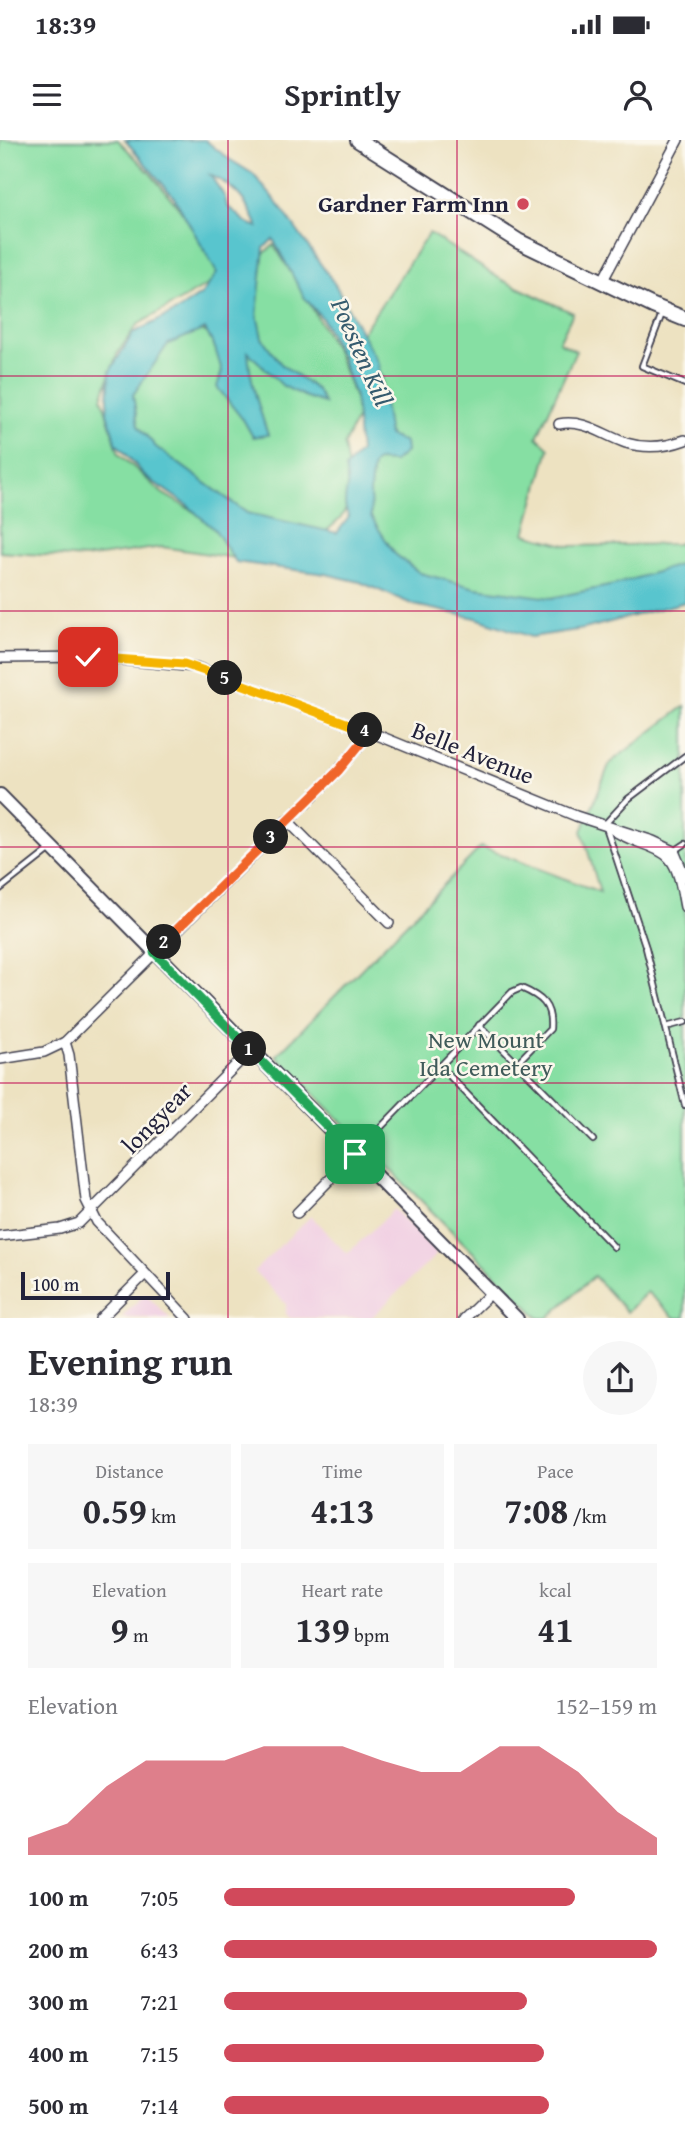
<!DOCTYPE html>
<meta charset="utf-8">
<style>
body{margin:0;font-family:"Gentium Book Plus",serif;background:#f7f7f7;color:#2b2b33;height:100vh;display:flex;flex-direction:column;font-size:26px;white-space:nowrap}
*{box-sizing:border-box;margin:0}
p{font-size:23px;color:#7c7c81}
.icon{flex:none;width:38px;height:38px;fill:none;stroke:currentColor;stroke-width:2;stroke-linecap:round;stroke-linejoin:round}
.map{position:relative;height:1178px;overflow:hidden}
.panel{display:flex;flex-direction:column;background:#fff;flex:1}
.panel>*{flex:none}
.scale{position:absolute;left:21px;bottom:18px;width:149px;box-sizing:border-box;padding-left:7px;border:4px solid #22223b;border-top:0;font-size:19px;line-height:24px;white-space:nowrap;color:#22223b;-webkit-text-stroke:5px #fbf7ec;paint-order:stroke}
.pin{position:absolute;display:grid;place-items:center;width:60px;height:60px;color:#fff;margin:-30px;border-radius:14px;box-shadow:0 4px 10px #0006}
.km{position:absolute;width:35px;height:35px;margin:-18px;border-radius:50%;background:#222;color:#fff;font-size:19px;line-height:35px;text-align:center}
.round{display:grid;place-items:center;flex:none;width:74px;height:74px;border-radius:37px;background:#f7f7f7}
.summary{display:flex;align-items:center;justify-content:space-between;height:119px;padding:0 28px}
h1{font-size:38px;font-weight:600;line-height:52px}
.stats{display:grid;grid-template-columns:repeat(3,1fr);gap:10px;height:119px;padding:7px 28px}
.stats div{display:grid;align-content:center;border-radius:0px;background:#f7f7f7;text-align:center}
.stats b{font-size:35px;font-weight:600}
.stats small{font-size:19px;font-weight:400}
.stats p{font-size:19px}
.chart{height:196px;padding:14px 28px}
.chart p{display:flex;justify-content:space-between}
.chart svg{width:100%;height:126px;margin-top:7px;fill:#d1495b;opacity:.7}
ul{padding:0 28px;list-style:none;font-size:23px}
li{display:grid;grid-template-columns:112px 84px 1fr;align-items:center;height:52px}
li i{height:18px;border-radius:9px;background:#d1495b}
.status{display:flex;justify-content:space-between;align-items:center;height:49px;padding:0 35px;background:#fff;direction:ltr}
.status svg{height:19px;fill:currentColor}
header{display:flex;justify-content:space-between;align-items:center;height:91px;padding:0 28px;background:#fff;font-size:32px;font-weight:600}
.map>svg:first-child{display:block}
.built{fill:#f1d0e3}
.green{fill:#86dfa3;stroke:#54806f;stroke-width:2}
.water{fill:#58c5ce;stroke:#3d7484;stroke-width:2;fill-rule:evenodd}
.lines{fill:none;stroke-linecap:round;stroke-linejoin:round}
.lane-casing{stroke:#403f4f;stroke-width:8}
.street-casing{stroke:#403f4f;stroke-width:12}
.secondary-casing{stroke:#403f4f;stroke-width:16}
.primary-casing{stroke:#403f4f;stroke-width:18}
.lane{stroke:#fff;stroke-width:4.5}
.street{stroke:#fff;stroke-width:9}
.secondary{stroke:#fff;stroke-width:12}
.primary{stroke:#fff;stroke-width:14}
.split-1-casing{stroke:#fff;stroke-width:14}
.split-2-casing{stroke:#fff;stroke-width:14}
.split-3-casing{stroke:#fff;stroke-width:14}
.split-4-casing{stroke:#fff;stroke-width:14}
.split-5-casing{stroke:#fff;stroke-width:14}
.split-6-casing{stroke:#fff;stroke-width:14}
.split-1{stroke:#22a559;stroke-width:9}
.split-2{stroke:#22a559;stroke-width:9}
.split-3{stroke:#f0652b;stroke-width:9}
.split-4{stroke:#f0652b;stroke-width:9}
.split-5{stroke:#f5b400;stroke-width:9}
.split-6{stroke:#f5b400;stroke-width:9}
.grid{fill:none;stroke:#c2185b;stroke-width:2;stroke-opacity:0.55}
.poi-dot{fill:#d1495b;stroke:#fbf7ec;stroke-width:2.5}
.labels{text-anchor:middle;stroke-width:5;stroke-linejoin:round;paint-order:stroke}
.poi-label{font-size:24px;font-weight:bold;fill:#22223b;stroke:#fbf7ec;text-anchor:end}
.street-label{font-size:24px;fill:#22223b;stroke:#fbf7ec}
.park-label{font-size:24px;fill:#405b5a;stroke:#fbf7ec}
.water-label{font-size:26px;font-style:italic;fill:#355b6e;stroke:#fbf7ec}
</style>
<div class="status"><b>18:39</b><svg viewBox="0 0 49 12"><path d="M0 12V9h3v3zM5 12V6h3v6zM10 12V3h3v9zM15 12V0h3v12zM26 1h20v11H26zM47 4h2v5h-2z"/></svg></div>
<header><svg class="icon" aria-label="menu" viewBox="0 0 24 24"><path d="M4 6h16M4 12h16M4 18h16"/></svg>Sprintly<svg class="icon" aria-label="person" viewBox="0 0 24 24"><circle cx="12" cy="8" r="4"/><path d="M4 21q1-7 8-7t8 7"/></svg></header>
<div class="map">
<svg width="685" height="1179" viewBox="0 0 685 1179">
<rect width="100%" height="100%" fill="#fbf7ec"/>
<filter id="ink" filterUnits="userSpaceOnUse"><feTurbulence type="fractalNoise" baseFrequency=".0143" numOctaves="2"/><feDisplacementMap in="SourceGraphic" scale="14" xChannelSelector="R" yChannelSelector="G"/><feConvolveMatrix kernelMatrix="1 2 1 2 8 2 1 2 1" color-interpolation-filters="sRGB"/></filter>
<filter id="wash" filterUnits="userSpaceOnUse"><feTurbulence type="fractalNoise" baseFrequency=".00686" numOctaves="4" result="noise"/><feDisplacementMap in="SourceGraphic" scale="28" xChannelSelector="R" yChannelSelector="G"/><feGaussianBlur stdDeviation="1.57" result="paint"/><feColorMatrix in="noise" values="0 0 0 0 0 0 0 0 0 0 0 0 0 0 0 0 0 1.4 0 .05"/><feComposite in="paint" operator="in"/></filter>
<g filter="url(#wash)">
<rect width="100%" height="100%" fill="#ede2c1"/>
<g class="built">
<polygon points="394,1069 437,1114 371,1178 290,1178 286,1174 286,1164 254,1131 311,1076 347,1114"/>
<polygon points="145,1154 170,1178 121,1178"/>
</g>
<g class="green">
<polygon points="0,0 118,0 150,33 195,87 225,135 137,185 117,214 102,258 119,314 162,353 225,390 295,427 162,407 85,418 0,412"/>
<polygon points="429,93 502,140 573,173 559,202 576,211 537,297 549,308 525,394 569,406 677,404 685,401 685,431 642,446 545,460 481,453 420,435 392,417 368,378 370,324 385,295 382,237 360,196"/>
<polygon points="274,105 305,155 336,211 360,271 344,305 353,357 340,379 308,407 258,390 157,313 136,285 132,252 165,202 199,189 246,212 261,116"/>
<polygon points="685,566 685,1178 675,1178 647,1152 627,1172 594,1136 548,1178 539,1178 276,916 481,707 600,752 582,691 610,623"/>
</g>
<path class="water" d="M125,0H205L229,19L253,34L280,66L336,146L378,223L389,296L405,302L406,312L394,322L377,321L373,325L370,350L371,377L395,414L420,433L476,448L551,458L614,445L685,423V462L584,489L531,497L476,478L414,465L360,442L326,434L236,422L215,390L187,365L146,337L116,303L107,273L110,231L133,193L177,171L202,154L217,133L174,57ZM210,35C236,47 247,61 258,87L247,83L227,66L225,57ZM273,99L304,157L322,178L341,217L355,257L360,312L345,328C346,334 348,341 347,347C345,359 343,365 349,377L337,393L247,373L156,307L138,286L133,255L168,204L205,189L215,208L222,231L217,247L244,281L253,297L268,295C259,268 250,241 248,212L283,246L306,257L324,263L317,250L281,224L262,198L257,174L264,108Z"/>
</g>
<g filter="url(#ink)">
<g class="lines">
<g class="lane-casing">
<g id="lane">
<polyline points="663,171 642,226 685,244"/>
<polyline points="685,616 628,659 605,684 646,808 685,965"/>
<polyline points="673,712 685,704"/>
<polyline points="0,749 52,708"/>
<polyline points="479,885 593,1000"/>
<polyline points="666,887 685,882"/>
<polyline points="440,926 614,1107"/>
<path d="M355,1014L512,852L521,848C542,857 552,865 550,889L517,923"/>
</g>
</g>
<g class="street-casing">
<g id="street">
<polyline points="602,142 678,0"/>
<path d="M559,284C584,279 603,295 626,303C646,309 666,307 685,300"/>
<polyline points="0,518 88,517 196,527 370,592 576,676 653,701 674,711 685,737"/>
<polyline points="287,680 389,783"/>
<path d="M612,689C628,702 658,705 670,719C680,731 682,753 685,767"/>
<polyline points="65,902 69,915 86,1060 97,1082 188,1179"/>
<polyline points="0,919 44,912 65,902 339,630 370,592"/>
<polyline points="297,1073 355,1014"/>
<polyline points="0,1096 60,1089 79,1083 251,910"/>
<polyline points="100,1179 145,1134"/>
<polyline points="464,1179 491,1153"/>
</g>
</g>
<g class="secondary-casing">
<polyline id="secondary" points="0,655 517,1179"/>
</g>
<g class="primary-casing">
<polyline id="primary" points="358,0 518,101 653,166 685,179"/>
</g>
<use href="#lane" class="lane"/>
<use href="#street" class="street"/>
<use href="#secondary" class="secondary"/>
<use href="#primary" class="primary"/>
</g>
</g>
<g class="lines" filter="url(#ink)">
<g class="split-1-casing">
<polyline id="split-1" points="249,909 355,1014"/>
</g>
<g class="split-2-casing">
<polyline id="split-2" points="164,802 154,812 249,909"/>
</g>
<g class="split-3-casing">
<polyline id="split-3" points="164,802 271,697"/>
</g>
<g class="split-4-casing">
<polyline id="split-4" points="271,697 339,630 370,592 365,590"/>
</g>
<g class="split-5-casing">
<polyline id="split-5" points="225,538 365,590"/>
</g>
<g class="split-6-casing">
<polyline id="split-6" points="88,517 184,524 225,538"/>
</g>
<use href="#split-1" class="split-1"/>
<use href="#split-2" class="split-2"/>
<use href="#split-3" class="split-3"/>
<use href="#split-4" class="split-4"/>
<use href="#split-5" class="split-5"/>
<use href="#split-6" class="split-6"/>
</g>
<path class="grid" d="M228,0V1179M457,0V1179M0,236H685M0,471H685M0,707H685M0,943H685"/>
<circle class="poi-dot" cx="523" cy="64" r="7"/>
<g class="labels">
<g class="poi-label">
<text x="509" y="72">Gardner Farm Inn</text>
</g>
<g class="street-label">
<text transform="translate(473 613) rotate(22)" y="8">Belle Avenue</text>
<text transform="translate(157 978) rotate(-46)" y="8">longyear</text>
</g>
<g class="park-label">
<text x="486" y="908">New Mount<tspan x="486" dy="28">Ida Cemetery</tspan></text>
</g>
<g class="water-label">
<text transform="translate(362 212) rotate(66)" y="9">Poesten Kill</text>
</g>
</g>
</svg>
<div class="scale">100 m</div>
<div class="pin" style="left:355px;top:1014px;background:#1e9e55"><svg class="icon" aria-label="arrive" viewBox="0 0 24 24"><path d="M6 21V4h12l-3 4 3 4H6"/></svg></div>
<div class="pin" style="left:88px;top:517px;background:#d93025"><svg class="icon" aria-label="check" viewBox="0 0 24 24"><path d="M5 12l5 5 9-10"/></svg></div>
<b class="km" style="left:249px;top:909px">1</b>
<b class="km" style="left:164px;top:802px">2</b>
<b class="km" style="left:271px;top:697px">3</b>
<b class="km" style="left:365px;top:590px">4</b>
<b class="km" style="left:225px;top:538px">5</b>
</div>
<section class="panel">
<div class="summary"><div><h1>Evening run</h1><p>18:39</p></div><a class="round"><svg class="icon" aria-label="share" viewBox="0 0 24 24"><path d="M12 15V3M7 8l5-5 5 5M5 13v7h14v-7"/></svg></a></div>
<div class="stats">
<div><p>Distance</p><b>0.59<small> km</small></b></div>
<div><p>Time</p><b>4:13</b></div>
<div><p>Pace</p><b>7:08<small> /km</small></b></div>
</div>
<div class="stats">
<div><p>Elevation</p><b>9<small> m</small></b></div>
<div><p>Heart rate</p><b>139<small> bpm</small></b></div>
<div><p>kcal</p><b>41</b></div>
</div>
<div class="chart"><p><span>Elevation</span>152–159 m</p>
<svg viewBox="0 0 160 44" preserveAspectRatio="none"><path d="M0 44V38L10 33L20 20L30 11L40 11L50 11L60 6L70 6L80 6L90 11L100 15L110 15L120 6L130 6L140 15L150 29L160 38V44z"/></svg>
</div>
<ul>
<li><b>100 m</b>7:05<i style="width:81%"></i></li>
<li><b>200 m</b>6:43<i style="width:100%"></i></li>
<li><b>300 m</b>7:21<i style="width:70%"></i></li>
<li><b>400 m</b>7:15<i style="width:74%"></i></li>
<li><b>500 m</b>7:14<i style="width:75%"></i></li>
</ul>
</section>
